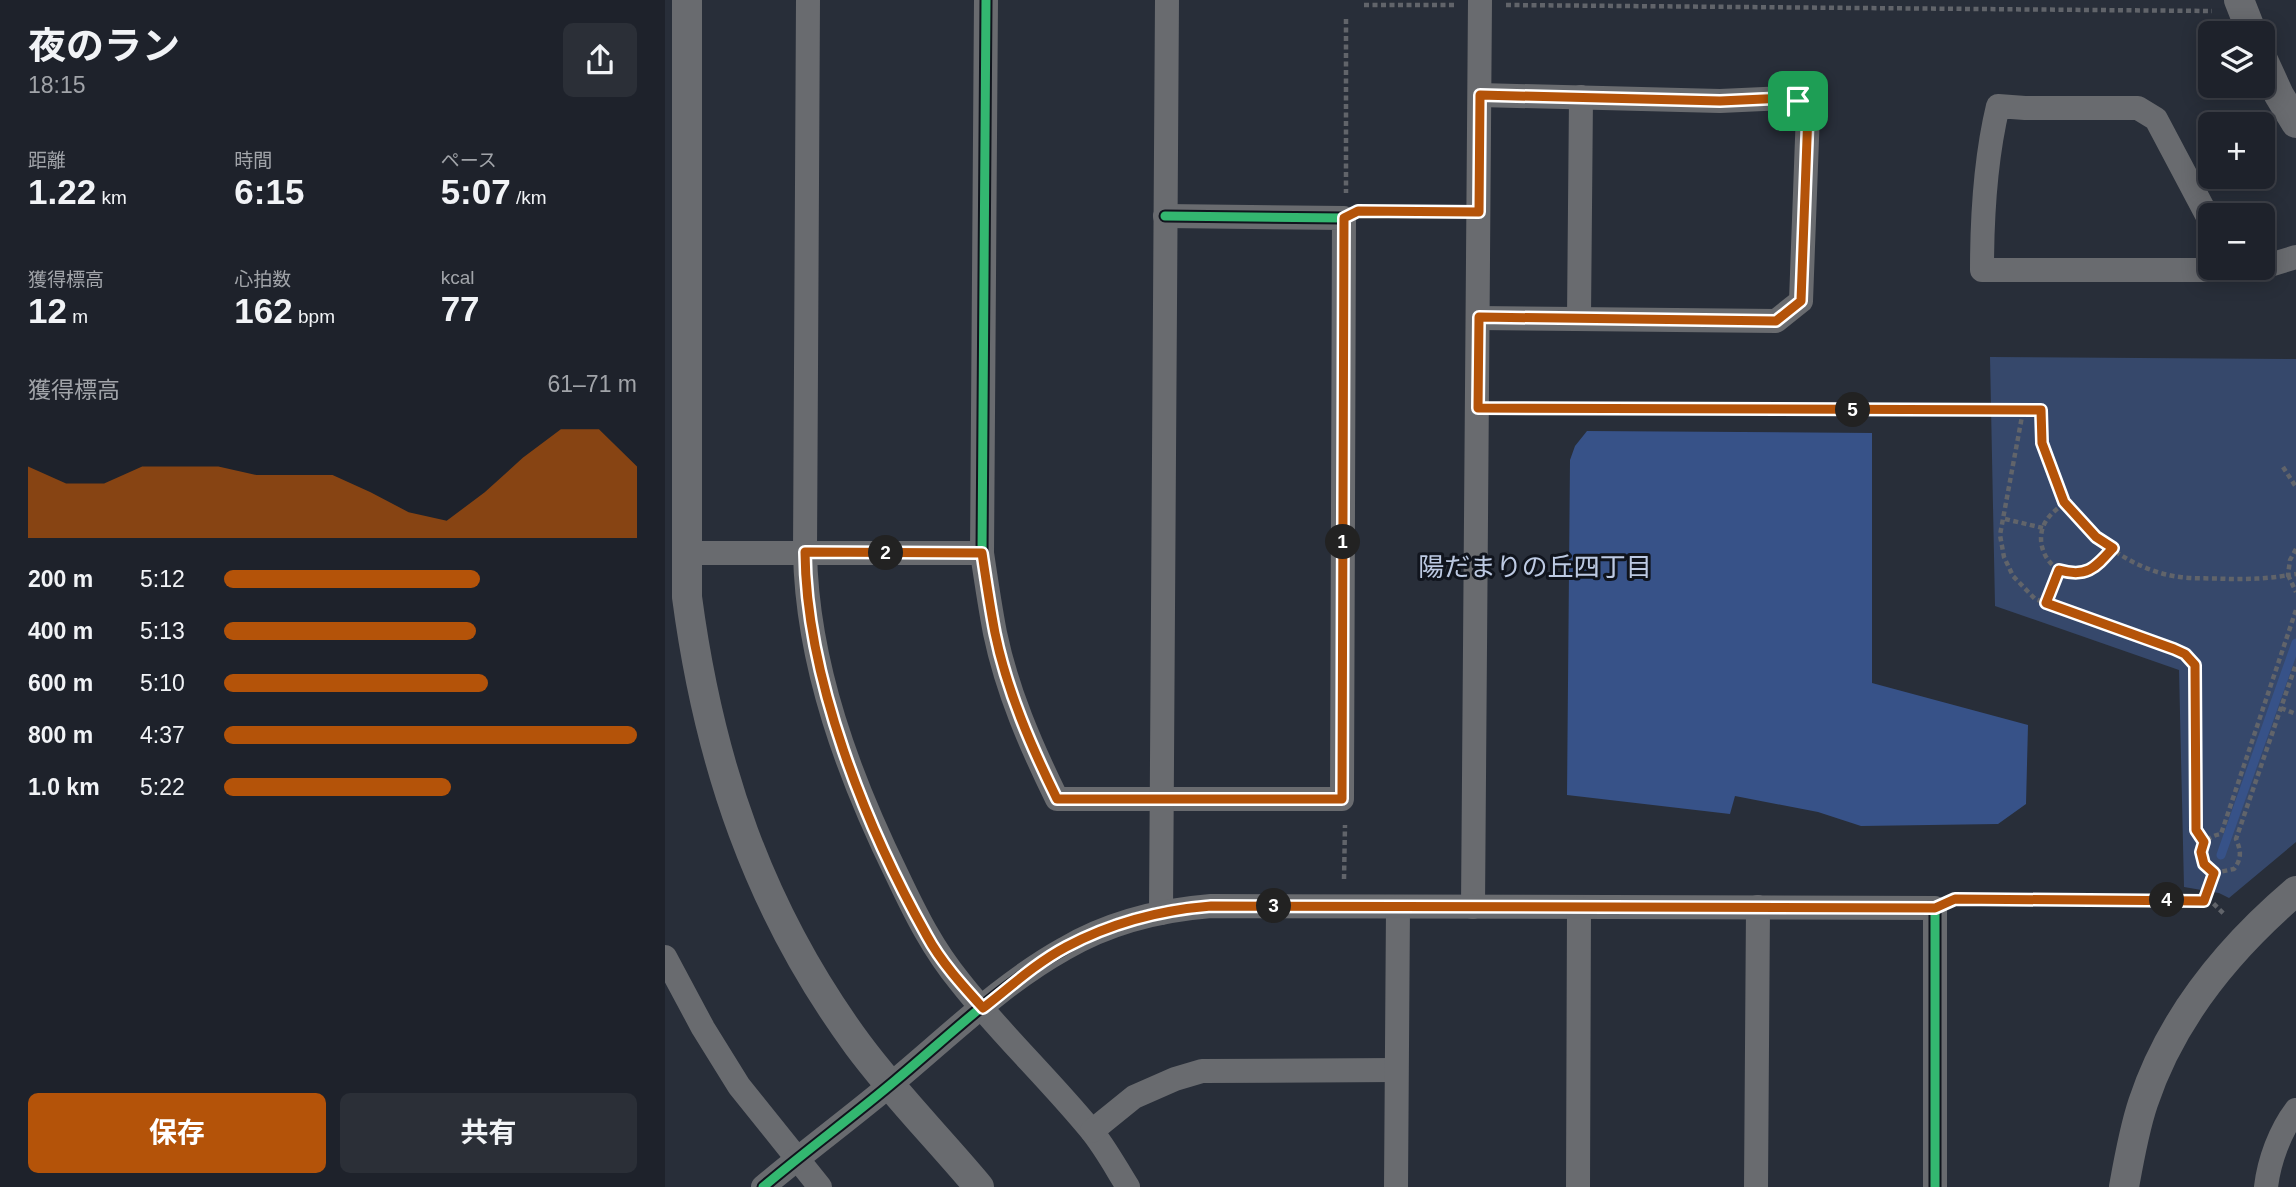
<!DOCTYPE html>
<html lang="ja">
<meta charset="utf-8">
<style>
body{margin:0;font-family:Arial,"Noto Sans JP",sans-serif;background:#2b2f37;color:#f1f3f6;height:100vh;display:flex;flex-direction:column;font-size:26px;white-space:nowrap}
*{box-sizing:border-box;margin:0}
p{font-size:23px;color:#a1a4a9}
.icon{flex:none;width:38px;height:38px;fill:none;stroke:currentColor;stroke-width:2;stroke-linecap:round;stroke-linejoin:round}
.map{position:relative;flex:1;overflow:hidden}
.drawer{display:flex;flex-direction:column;background:#1e222b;width:665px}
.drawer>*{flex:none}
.buttons{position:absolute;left:1533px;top:21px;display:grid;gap:14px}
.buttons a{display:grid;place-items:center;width:77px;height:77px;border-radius:10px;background:#1e222b;box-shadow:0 4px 18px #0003,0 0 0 2px #3c3f47;font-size:35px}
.pin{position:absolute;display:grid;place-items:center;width:60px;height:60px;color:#fff;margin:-30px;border-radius:14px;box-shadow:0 4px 10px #0006}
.km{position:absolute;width:35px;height:35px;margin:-18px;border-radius:50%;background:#222;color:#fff;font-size:19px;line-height:35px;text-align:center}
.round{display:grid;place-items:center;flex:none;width:74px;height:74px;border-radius:10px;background:#2b2f37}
.overview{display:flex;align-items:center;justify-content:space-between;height:119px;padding:0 28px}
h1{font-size:38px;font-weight:700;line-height:52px}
.figures{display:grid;grid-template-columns:repeat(3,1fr);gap:10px;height:119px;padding:7px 28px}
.figures div{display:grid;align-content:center}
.figures b{font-size:35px;font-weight:700}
.figures small{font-size:19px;font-weight:400}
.figures p{font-size:19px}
.chart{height:196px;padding:14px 28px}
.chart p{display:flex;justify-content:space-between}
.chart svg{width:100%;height:126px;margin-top:7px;fill:#b45309;opacity:.7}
.action{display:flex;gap:14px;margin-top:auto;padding:14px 28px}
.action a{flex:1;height:80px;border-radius:10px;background:#b45309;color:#fff;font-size:28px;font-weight:700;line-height:80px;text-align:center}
.action a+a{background:#2b2f37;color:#f1f3f6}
ul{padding:0 28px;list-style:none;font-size:23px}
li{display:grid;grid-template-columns:112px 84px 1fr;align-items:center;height:52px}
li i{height:18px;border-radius:9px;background:#b45309}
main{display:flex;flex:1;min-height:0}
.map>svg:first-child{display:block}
.green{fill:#36486b}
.water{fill:#375288}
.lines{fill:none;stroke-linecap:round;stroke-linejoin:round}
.stream{stroke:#375288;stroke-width:9}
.path{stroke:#61646a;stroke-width:4.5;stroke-dasharray:5 3.5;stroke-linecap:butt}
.minor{stroke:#696b6f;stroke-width:24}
.tertiary{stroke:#696b6f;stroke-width:30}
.cycleway-casing{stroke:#10141d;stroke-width:13}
.cycleway{stroke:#33b770;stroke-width:9}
.route-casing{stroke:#fff;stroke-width:14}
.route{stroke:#b45309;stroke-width:9}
.labels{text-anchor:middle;stroke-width:6;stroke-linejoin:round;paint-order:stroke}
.neighbourhood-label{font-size:26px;fill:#bdcae3;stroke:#10141d}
</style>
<main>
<section class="drawer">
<div class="overview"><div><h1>夜のラン</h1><p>18:15</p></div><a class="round"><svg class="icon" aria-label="share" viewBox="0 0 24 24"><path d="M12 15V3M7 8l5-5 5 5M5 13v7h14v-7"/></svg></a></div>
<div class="figures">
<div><p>距離</p><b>1.22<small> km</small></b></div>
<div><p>時間</p><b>6:15</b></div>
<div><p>ペース</p><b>5:07<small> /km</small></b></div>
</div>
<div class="figures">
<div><p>獲得標高</p><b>12<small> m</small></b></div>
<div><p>心拍数</p><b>162<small> bpm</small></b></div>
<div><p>kcal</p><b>77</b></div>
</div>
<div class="chart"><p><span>獲得標高</span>61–71 m</p>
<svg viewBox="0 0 160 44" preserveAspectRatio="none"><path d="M0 44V19L10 25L20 25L30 19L40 19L50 19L60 22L70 22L80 22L90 28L100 35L110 38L120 28L130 16L140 6L150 6L160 19V44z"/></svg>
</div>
<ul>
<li><b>200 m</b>5:12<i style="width:62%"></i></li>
<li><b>400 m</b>5:13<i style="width:61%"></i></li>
<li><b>600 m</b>5:10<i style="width:64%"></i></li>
<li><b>800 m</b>4:37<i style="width:100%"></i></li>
<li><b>1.0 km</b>5:22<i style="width:55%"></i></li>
</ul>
<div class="action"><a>保存</a><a>共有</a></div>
</section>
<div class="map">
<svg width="1631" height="1187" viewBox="0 0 1631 1187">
<rect width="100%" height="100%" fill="#282e39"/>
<polygon class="green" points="1325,357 1631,359 1631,842 1564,898 1554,893 1519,887 1514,670 1330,606"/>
<polygon class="water" points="922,431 1207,433 1207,683 1363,725 1361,804 1333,824 1196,826 1153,812 1070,796 1065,814 902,795 905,460 910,446"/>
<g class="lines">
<polyline class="stream" points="1556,855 1631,643"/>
<g class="path">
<polyline points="699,5 791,5"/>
<polyline points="841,5 1547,11"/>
<polyline points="681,19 681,193"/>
<polyline points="703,211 789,212"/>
<path d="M838,408L1376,410C1376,421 1375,432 1377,443C1387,507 1450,569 1515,577C1531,579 1548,578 1564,579C1584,579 1603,579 1623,575L1631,592"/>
<polyline points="1358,411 1335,535 1339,557 1348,576 1370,599 1509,649 1520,654 1530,665 1531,830 1540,842"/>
<polyline points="1618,467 1631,487"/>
<path d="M1399,503C1391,510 1382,516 1378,527C1369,552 1392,581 1419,573C1431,569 1439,557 1448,548"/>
<polyline points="1340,519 1378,528"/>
<polyline points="1631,549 1625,560 1623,575 1631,574"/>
<polyline points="1382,603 1394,570"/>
<polyline points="1616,708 1631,714"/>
<path d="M1549,873L1569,869C1577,858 1576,851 1571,839L1631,664"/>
<polyline points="679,879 680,825"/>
<polyline points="1294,899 1539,901 1548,903 1560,915"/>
<path d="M1539,901L1549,873L1539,864C1536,848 1538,837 1556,834L1631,610"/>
</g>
<g class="minor">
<path d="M143,0L140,552C142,665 184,777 233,877C251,915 268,949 295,982C335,1033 384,1079 425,1129C440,1147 451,1168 463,1187"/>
<path d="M321,0L317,553C321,580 325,607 330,633C342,691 366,746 392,799H677L679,218L500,216"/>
<path d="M1545,221L1491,119L1473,108H1360L1333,106C1320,160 1317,214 1317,270H1572L1596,268"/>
<polyline points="1598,267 1631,257"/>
<polyline points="814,318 1111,321 1136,301 1143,112 1133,101 1122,98 1055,101 815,95"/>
<polyline points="914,318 916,97"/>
<polyline points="20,553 317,553"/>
<polyline points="808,907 815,0"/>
<polyline points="496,913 502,0"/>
<polyline points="0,957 38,1028 74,1086 155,1187"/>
<polyline points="427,1131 469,1097 510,1079 537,1071 731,1070"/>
<path d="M98,1187C142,1150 187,1117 231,1080C285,1035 338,983 399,949C443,923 496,910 546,906L1270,908V1187"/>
<polyline points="731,1187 733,907"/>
<polyline points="913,1187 914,908"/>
<polyline points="1091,1187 1093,907"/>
<path d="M1601,1187C1604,1161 1615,1131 1631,1110"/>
</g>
<g class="tertiary">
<path d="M22,0V597C44,762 93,909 193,1045C230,1095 274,1139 314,1187"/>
<polyline points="1574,0 1587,33"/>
<polyline points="1598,60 1614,95 1631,123"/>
<path d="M1459,1187C1464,1159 1469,1130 1478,1103C1506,1018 1564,948 1631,891"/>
</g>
<g class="cycleway-casing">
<g id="cycleway">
<path d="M321,0L317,553C321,580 325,607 330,633C342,691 366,746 392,799H677L679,218L500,216"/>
<path d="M98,1187C142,1150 187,1117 231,1080C285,1035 338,983 399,949C443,923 496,910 546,906L1270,908V1187"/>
</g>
</g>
<use href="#cycleway" class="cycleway"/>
</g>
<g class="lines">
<g class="route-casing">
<path id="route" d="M815,95L1055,101L1122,98L1133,101L1143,112L1136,301L1111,321L814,317L813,408L1376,410L1377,443L1399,502L1431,537L1448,548C1430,568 1422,578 1394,570L1381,603L1509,649L1520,654L1530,665L1531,830L1539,842L1536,852L1539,864L1549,873L1539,901L1290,899L1270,908L546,906C496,910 446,923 401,947C371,963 345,987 318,1008C298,986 276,962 262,936C201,827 141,678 140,552L317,553C321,580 325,607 330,633C342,691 366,746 392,799H677L679,218L693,211L814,212Z"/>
</g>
<use href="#route" class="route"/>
</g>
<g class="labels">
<g class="neighbourhood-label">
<text x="870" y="576">陽だまりの丘四丁目</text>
</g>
</g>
</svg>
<div class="buttons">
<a><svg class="icon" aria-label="layers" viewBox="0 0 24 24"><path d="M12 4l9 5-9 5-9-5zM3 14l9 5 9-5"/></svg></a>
<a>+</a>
<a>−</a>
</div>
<div class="pin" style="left:1133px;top:101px;background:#1e9e55"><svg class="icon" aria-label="arrive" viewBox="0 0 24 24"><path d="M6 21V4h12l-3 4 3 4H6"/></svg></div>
<b class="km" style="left:678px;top:542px">1</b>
<b class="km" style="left:221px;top:553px">2</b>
<b class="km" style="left:609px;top:906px">3</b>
<b class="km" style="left:1502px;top:900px">4</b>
<b class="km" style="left:1188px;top:410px">5</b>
</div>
</main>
